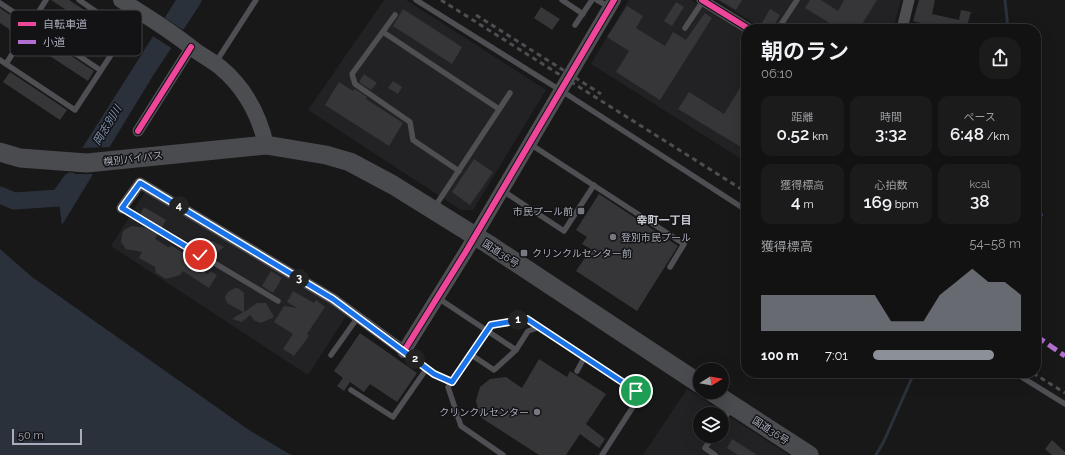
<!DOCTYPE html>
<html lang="ja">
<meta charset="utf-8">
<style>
body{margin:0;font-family:Raleway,"Noto Sans JP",sans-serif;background:#1b1b1c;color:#f1f3f6;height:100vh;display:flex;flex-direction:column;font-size:15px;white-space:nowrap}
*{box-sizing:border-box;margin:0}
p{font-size:13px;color:#9c9ea0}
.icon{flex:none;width:22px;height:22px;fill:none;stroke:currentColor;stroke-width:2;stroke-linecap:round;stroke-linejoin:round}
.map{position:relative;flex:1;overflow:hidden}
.drawer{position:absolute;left:741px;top:24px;width:300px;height:354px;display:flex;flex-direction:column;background:#121213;border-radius:16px;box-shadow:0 4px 16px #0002,0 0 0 1px #313233}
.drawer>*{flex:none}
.needle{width:26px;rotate:79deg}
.buttons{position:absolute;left:693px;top:363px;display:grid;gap:8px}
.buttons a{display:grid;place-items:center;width:36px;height:36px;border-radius:50%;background:#121213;box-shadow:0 4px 16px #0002,0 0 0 1px #313233;font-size:20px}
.scale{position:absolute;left:12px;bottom:10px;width:70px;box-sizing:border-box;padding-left:4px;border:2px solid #a9acba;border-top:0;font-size:11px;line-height:14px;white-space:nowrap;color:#a9acba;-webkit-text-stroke:3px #131215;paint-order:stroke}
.pin{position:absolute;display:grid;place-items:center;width:34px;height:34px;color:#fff;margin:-17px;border:2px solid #fff;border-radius:50%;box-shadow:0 1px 4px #0007}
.km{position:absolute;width:20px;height:20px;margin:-10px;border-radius:50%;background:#222;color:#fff;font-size:11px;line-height:20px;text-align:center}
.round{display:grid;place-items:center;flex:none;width:42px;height:42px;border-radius:16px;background:#1b1b1c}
.overview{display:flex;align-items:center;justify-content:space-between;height:68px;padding:0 20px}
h1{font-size:22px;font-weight:600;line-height:30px}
.metrics{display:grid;grid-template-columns:repeat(3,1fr);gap:6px;height:68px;padding:4px 20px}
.metrics div{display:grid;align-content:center;border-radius:10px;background:#1b1b1c;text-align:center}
.metrics b{font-size:17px;font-weight:600}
.metrics small{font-size:11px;font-weight:400}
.metrics p{font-size:11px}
.chart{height:112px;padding:8px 20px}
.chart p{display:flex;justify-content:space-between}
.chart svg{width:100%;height:72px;margin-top:4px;fill:#8c9099;opacity:.7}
ul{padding:0 20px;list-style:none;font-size:13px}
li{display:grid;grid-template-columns:64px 48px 1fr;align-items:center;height:30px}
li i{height:10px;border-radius:5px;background:#8c9099}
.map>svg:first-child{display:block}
.built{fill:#222225;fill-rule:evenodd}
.water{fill:#2b313b}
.pier{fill:#181819}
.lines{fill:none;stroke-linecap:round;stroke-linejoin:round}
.stream{stroke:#2b313b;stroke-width:3}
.river{stroke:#2b313b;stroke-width:17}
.building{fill:#363638}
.service{stroke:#4e4e53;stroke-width:5.5}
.minor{stroke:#4e4e53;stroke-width:11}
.tertiary{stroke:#4e4e53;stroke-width:14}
.secondary{stroke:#4c4d51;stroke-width:16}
.trunk{stroke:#4a4b4f;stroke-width:19}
.rail{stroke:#4d4e51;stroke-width:3;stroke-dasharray:5 4;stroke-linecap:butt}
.quiet{stroke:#b36fd0;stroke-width:5;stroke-dasharray:10 5;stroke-linecap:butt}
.cycleway-casing{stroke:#131215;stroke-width:8}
.cycleway{stroke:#ed469a;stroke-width:6}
.route-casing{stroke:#fff;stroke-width:8}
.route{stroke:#1a73e8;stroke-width:5}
.poi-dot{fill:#767882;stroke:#131215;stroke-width:1.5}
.labels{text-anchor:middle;stroke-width:3;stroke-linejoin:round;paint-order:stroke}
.street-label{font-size:10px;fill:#a9acba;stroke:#131215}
.poi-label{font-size:10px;fill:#a9acba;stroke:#131215;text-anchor:end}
.water-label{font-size:11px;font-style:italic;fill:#8095b5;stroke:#131215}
.neighbourhood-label{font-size:11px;font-weight:bold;fill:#cbccd6;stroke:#131215}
.key{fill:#131215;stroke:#404047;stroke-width:1}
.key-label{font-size:11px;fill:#a9acba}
</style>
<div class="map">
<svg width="1065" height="455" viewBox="0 0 1065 455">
<rect width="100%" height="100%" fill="#181819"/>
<g class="built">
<polygon points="384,0 406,0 546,90 473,210 461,210 308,110"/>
<polygon points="629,0 691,0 746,34 746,162 591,64"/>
<polygon points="717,0 901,0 893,29 763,29"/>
<polygon points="145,192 325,300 346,316 308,375 111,246"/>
<path d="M687,389L789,455H643ZM700,414H722V436H700Z"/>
</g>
<g class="water">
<polygon points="176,0 202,0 199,6 154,74 62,225 57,188"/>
<polygon points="0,249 32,277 249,430 291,455 0,455"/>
</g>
<g class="pier">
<polygon points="163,17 185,31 173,49 151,35"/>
<polygon points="112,147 95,174 63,174 79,148"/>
</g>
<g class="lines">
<g class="stream">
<polyline points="1005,0 1008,29"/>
<polyline points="876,455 884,441 914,373"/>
</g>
<polyline class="river" points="0,195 14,201 59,198 71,181"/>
</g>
<g class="building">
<polygon points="51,0 69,0 119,33 114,41"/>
<polygon points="719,0 742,0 736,10"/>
<polygon points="810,0 821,0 838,11 844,0 877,0 859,29 828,29 831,24 805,8"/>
<polygon points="919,0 935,0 932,14 959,20 961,10 971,12 966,29 944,29 913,21"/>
<polygon points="676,2 684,7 672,26 664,21"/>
<polygon points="627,6 643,16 636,28 665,46 673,32 686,40 705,13 712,18 660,100 616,72 629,51 607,37"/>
<polygon points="541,7 560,19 552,30 534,18"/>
<polygon points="0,8 19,21 12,31 0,23"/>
<polygon points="403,9 462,47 452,64 393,26"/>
<polygon points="770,9 780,15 772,29 765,29 760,26"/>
<polygon points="36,33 94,71 88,81 30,43"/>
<polygon points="10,72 67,110 60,120 3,82"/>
<polygon points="364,74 377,83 371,90 359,82"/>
<polygon points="746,78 746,150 678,109 689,92 724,114"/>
<polygon points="393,81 402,87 398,94 388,88"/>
<polygon points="339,82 353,91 355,89 367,97 366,99 403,123 389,146 325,105"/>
<polygon points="474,159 493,172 470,205 452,192"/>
<polygon points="599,194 678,246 637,311 576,271 591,249 582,244 587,237 576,230"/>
<polygon points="144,207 166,220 162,227 140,214"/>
<polygon points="132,226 147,228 158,234 155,239 168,247 172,246 191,258 187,264 200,273 202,270 208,274 210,271 217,275 209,288 183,271 180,275 166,279 156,273 155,267 139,258 142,252 126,249 121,242 122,234 124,230"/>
<polygon points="212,241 224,247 214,255 206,250 207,244"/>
<polygon points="271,271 282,278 273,293 262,286"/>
<polygon points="235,288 238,288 244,293 244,312 257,303 266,303 274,317 261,323 255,321 250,315 242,322 232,319 243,312 227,303 225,297 228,292"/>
<polygon points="293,291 314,303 316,300 325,307 307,334 309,336 294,356 283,349 293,334 274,322 284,306 297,308 287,302"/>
<polygon points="360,333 417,373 397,402 370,384 364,392 350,382 344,391 337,386 343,378 334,371"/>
<polygon points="539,359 567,377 570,371 606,394 586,424 605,439 599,448 580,434 566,455 539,455 480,417 476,401 480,387 490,379 506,377 522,388"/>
<polygon points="732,439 757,455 738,455 727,448"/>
<polygon points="1052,440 1065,452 1065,455 1052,455 1045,449"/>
</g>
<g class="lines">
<g class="service">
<polyline points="416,0 568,95 746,210"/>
<polyline points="562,0 583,14"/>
<polyline points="597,0 604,4"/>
<polyline points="0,3 100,70"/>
<polyline points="395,15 352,74 355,84 410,122 413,140 459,171"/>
<polyline points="575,25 592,0"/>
<polyline points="685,28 703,1"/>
<polyline points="778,29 797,0"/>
<polyline points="383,32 499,109"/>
<polyline points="0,60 75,110 126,32 79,0"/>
<polyline points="216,62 256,0"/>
<polyline points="6,64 46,0"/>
<polyline points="530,144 684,244 670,267"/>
<polyline points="503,191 564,231 594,185"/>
<polyline points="122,208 278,301"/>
<polyline points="434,208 510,93"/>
<polyline points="438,298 516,350"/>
<polyline points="404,351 434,374 451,382"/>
<polyline points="470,354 494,370 516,350 528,331 540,327"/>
<polyline points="331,355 358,317"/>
<polyline points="577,371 584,358"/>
<polyline points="1015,373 1065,404"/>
<polyline points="351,390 393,417 427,368"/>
<polyline points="722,422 732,407"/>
<polyline points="713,436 705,448 715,455"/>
<polyline points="503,455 461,426 448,387 491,325 527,319 636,391 638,399 602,455"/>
</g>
<g class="minor">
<polyline points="702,0 749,29"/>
<polyline points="902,29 909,0"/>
<polyline points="138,131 191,47"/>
<polyline points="122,208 140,183 333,299 404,351"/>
</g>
<polyline class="tertiary" points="404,351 465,253 614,0"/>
<path class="secondary" d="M121,0C145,15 170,30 192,48C201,55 211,60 220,67C244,87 259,114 266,145"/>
<g class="trunk">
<polyline points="0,152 20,158 87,163 266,145 326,155 350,162 393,185 488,244 700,384"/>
<polyline points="712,392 809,455"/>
</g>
<g class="rail">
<polyline points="441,0 746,192"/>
<polyline points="476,15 601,94"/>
<polyline points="1033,373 1065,393"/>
</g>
<g class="quiet">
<polyline points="1036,208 1040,215 1036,224"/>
<polyline points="1036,336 1065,356"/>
</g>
<g class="cycleway-casing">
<g id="cycleway">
<polyline points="702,0 749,29"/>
<polyline points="138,131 191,47"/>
<polyline points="122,208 140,183 333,299 404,351 465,253 614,0"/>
</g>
</g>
<use href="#cycleway" class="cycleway"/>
</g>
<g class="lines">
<g class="route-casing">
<polyline id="route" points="200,255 122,208 140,183 333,299 434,374 452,382 491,325 527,319 636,391"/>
</g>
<use href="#route" class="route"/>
</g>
<g class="poi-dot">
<rect x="577" y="207" width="8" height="8" rx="2"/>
<circle cx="613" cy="237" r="4"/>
<rect x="520" y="249" width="8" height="8" rx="2"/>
<circle cx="537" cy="412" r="4"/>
</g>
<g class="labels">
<g class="street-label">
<text transform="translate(133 158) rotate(-7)" y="4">幌別バイパス</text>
<text transform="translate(501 253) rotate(33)" y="4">国道36号</text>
<text transform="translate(771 430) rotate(33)" y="4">国道36号</text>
</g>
<g class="poi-label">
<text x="573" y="215">市民プール前</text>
<text x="621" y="241" text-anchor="start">登別市民プール</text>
<text x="532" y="257" text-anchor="start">クリンクルセンター前</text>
<text x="529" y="416">クリンクルセンター</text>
</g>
<g class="water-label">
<text transform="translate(107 125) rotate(-59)" y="4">岡志別川</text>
</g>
<g class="neighbourhood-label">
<text x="664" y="224">幸町一丁目</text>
</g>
</g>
<rect x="10" y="10" width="132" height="46" rx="6" class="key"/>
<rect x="18" y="22" width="18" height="4" fill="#ed469a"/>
<rect x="18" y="40" width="18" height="4" fill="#b36fd0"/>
<g class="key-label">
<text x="43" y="28">自転車道</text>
<text x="43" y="46">小道</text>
</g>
</svg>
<div class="buttons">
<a><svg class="needle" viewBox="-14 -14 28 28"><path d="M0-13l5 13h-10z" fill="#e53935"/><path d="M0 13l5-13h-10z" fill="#9c9ea0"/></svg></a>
<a><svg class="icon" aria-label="layers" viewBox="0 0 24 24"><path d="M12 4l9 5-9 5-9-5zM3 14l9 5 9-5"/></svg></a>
</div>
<div class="scale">50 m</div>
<div class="pin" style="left:636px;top:391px;background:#1e9e55"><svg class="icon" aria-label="arrive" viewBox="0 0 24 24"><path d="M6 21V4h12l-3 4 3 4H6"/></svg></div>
<div class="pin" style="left:200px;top:255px;background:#d93025"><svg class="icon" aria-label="check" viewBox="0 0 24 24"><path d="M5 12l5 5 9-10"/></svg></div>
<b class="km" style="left:518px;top:320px">1</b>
<b class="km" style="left:415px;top:359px">2</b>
<b class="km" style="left:299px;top:279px">3</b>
<b class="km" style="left:179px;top:206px">4</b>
<section class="drawer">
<div class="overview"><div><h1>朝のラン</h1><p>06:10</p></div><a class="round"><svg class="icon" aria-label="share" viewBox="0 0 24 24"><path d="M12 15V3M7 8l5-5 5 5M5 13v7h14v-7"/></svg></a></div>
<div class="metrics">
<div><p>距離</p><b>0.52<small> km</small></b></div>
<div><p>時間</p><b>3:32</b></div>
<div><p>ペース</p><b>6:48<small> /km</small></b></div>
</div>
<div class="metrics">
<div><p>獲得標高</p><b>4<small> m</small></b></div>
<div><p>心拍数</p><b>169<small> bpm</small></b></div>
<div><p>kcal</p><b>38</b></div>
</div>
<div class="chart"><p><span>獲得標高</span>54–58 m</p>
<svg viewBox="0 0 160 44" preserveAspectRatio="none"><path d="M0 44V22L10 22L20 22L30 22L40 22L50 22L60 22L70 22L80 38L90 38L100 38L110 22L120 14L130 6L140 14L150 14L160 22V44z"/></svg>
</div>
<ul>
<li><b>100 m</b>7:01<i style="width:82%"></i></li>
</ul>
</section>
</div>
